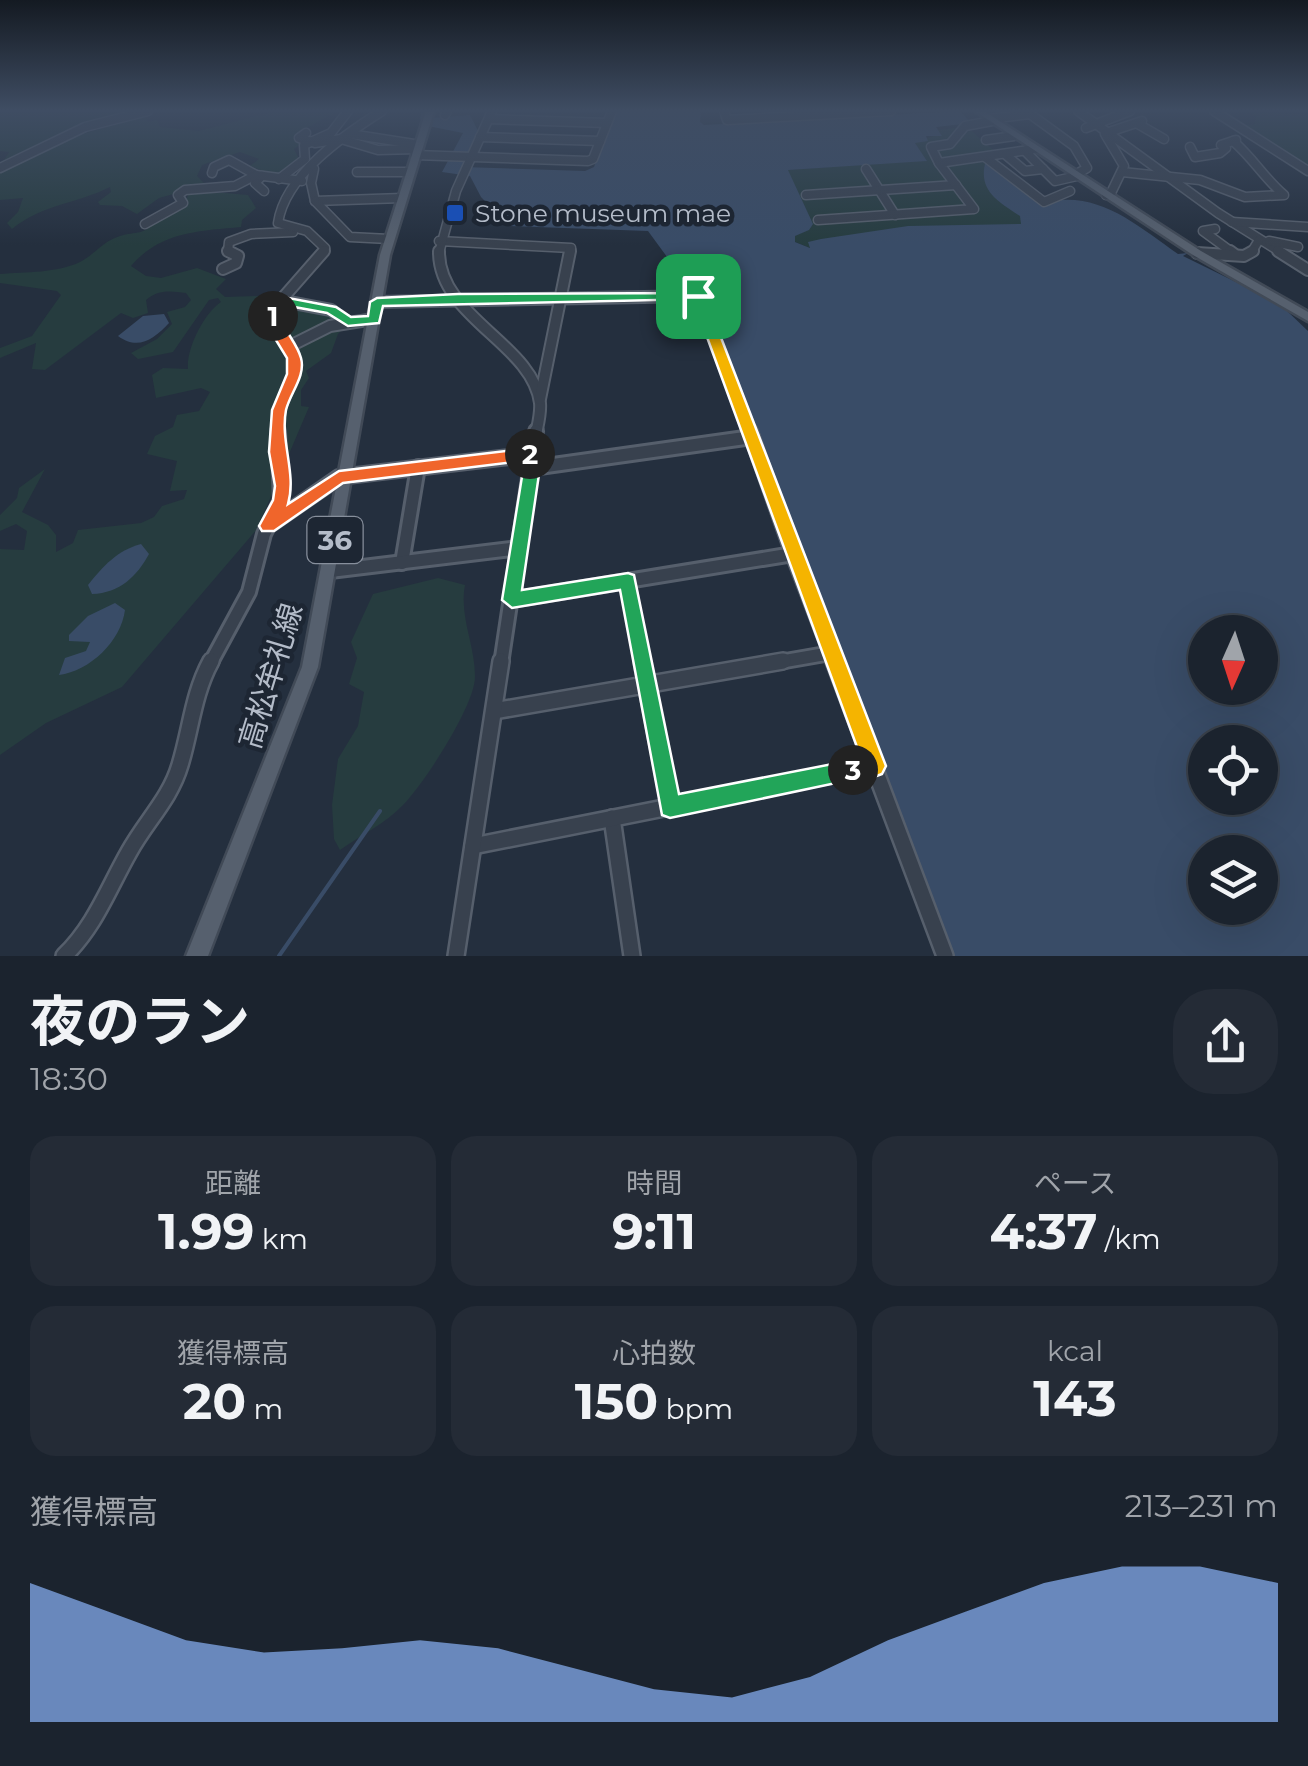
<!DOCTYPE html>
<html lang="ja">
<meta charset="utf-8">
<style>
body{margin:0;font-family:Montserrat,"Noto Sans JP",sans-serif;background:#242b36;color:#f1f3f6;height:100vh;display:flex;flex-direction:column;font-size:38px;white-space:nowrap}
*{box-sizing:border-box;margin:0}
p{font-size:32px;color:#a0a4aa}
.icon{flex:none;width:55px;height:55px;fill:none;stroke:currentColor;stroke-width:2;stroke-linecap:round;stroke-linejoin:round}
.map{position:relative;height:956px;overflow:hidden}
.panel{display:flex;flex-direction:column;background:#1b232e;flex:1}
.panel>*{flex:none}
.needle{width:65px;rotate:183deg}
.fabs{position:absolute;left:1188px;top:615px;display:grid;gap:20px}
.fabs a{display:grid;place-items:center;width:90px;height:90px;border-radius:50%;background:#1b232e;box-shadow:0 10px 40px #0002,0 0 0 2px #39404a;font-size:50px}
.pin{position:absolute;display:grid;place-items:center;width:85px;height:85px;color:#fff;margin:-42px;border-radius:20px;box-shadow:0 5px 15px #0006}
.km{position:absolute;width:50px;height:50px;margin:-25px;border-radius:50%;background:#222;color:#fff;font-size:28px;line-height:50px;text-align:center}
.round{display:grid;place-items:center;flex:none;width:105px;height:105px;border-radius:40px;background:#242b36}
.summary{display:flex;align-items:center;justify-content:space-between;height:170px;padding:0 30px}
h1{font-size:55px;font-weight:700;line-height:75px}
.metrics{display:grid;grid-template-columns:repeat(3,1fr);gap:15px;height:170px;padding:10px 30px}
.metrics div{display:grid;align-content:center;border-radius:25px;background:#242b36;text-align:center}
.metrics b{font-size:50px;font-weight:700}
.metrics small{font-size:28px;font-weight:400}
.metrics p{font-size:28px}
.chart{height:280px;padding:20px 30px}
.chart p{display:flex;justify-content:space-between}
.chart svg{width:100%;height:180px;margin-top:10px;fill:#8ab4f8;opacity:.7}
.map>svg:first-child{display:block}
.green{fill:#263c3f}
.water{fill:#394c67;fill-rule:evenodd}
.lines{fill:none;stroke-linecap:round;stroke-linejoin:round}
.stream{stroke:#394c67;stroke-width:4}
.minor-far3-casing{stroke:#565f6c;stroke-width:11}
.minor-far2-casing{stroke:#565f6c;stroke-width:14}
.minor-far1-casing{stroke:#565f6c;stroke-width:18}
.minor-casing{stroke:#565f6c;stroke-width:20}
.major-casing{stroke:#414a57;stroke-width:5}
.minor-far3{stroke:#38414e;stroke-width:8}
.minor-far2{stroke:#38414e;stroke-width:10}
.minor-far1{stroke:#38414e;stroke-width:12}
.minor{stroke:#38414e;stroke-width:15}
.major{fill:#56606e;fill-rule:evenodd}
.split-1{fill:#22a559;stroke:#fff;stroke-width:2.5}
.split-2{fill:#f0652b;stroke:#fff;stroke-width:2.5}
.split-3{fill:#22a559;stroke:#fff;stroke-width:2.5}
.split-4{fill:#f5b400;stroke:#fff;stroke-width:2.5}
.transit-dot{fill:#1a4fb4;stroke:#1d2633;stroke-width:4}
.labels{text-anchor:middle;stroke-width:9;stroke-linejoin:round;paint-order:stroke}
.far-poi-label{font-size:25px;fill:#b4bcc9;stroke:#1d2633;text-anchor:start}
.shield{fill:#1d2633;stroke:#878f9c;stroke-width:2.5}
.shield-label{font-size:28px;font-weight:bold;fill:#b4bcc9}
.street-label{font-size:30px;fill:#b4bcc9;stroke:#1d2633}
</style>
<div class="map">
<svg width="1308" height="956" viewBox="0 0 1308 956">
<rect width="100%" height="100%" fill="#242f3e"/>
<g class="green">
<polygon points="0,111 141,111 0,167 9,152 0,151"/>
<path d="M276,111H337L296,134L295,139L304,142L294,149L300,161L278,177L250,166L259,159L240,152L202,165L197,176L206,185L159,198L137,214L122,206L100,205L98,202L111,192L110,187C76,204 43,204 12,229L7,223L18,212L23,198L0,200V173L58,142L145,115L148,122L157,120L160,127L199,131Z"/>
<polygon points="1248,111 1308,115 1308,170 1239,126 1255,124 1256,117"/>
<polygon points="967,127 999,155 986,158 1025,213 1024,228 812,249 793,241 786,170 926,160 914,142 941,134 937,130"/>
<path d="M190,190L248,195L256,208L242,220L241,227C198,231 160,232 131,266L146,276L161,278L197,268L226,279L216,289L225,297L259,296L266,307C291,300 329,306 348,324L338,334L331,353L306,371L309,378L301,390V406L309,407L257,529L122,687L46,723L0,755V549L24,550L27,531L16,524L0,531V515L17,498L19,488L45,469L22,512L48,525L56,535V552L73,543L78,530L141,523L154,517L162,506L184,499L187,490L170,491L177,461L147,454L155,436L173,427L177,415L199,411L210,392L201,388L156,398L152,375L163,368L188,369C186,349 204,313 221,302L218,298L209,300L173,352L138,359L131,353L157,339L172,324L167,312L185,307L191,300L186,293C171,291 158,289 146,300L148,313L133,318L121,313L45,370L32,369L36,343L0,358V348L32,336L61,295L57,291L0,283V274C26,272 57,273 80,262C94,255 103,241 120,236C135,231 146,236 155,220L185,203Z"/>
<path d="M438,578L465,585C459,617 475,644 475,677C475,705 424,784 403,805C386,823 360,836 340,850L334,839L332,805L338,759L358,726L364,692L349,684L357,658L351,642L373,594Z"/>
</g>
<g class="water">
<path d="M422,111H428L426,116L432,118L470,115L478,131L463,167L585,171L594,167L615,111H701L700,122L704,125L960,111L971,123L936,127L942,136H926L928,141L915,143L927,161L788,170L813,224L809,230L795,236V242L810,248L808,242L821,239L908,226L1021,224L1020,216C997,201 977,190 986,160L1043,203C1097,189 1135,224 1178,254L1188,253L1183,256L1289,308L1286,310L1308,331V956H947L692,291L648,231L509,226L481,197L470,176L442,172L463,133L428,126L420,119ZM1205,632H1260V688H1205ZM1205,742H1260V798H1205ZM1205,852H1260V908H1205Z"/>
<path d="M164,314L169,323C154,339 138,351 118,336L143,316Z"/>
<path d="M141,544L149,554C137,576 120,593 92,594L88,585C103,566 118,550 141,544Z"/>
<path d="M115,603L125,610C121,641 90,671 59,675L65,658L86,651L90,642L69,641V635L88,616Z"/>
</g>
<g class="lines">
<polyline class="stream" points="279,956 380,811"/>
<g class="minor-far3-casing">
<g id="minor-far3">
<polyline points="724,111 727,120 891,111"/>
<polyline points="1078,111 1218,213 1282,253"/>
<polyline points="1214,111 1308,171"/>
<polyline points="445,115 447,111"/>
<polyline points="489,119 607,123"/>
<polyline points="989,119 1030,114 1074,146 1087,168 1075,175"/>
<polyline points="1138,124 1164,139"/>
<polyline points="1086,128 1130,111"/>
<polyline points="1109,132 1142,121"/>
<polyline points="306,133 299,138 315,143 341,139 378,150 417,149"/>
<polyline points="350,134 414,144"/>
<polyline points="1105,134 1124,166 1111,193 1106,195"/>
<polyline points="480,137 600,141"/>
<polyline points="986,140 1014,136"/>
<polyline points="1190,147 1195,157 1220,153 1226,148 1221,145 1236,140"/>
<polyline points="1025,151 1055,181 1077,176"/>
<polyline points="415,155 588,161 593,159 612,111"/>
<polyline points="1006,155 1025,171 1043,169"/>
<polyline points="985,157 1044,202 1070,191"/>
<polyline points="939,163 931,147 950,144 965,126 992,121"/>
<polyline points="0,168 85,127 148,111"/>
<polyline points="314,169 311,183 315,201 402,198"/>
<polyline points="866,169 895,215"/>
<polyline points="357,172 411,172"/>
<path d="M1122,172L1200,180L1245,197L1284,195C1264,178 1253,158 1233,141"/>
<polyline points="212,173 214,167 229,160 256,175"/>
<polyline points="262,176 255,183 264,191"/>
<polyline points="279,179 305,159 304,145 331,133 348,111"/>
<polyline points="806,195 956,185"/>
<polyline points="315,201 350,237 389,239"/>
<polyline points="818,220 974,209 939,163 1035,149"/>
<polyline points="1232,222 1308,227"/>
<polyline points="145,224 183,203 178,195 185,190 235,186 256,175 302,181"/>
<polyline points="1215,229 1203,231 1233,253"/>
<polyline points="439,241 571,248 570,253"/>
<polyline points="1269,241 1298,247"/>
<polyline points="232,253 228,252 229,242 251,234 293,232"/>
<path d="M322,253L325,248L307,231L278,223C285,175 344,135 382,111"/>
<polyline points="439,253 456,191 492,111"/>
<polyline points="1197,253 1204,253"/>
<polyline points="1251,253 1259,240"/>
</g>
</g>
<g class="minor-far2-casing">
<g id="minor-far2">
<path d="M439,251C438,317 533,344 540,403C541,413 538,424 536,434"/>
<polyline points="1230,251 1234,254"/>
<polyline points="1278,251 1308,270"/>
<polyline points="1197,253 1244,256 1253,251"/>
<polyline points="223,269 236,263 238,256 228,251"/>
<polyline points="278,300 331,310 348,322"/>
<polyline points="377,302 698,296 751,434"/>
<polyline points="290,346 330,326 374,319"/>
<polyline points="540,399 570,251"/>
<polyline points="278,434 279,410 294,374 293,351 274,324 274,308 324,251"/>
</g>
</g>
<g class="minor-far1-casing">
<g id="minor-far1">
<polyline points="750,431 752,437"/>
<polyline points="532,468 752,437 793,554"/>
<polyline points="271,524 339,477 534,454"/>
<polyline points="402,563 418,467"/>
<polyline points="330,571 519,548"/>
<polyline points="627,581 643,664"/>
<polyline points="511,600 793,554 835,664"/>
<polyline points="210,664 249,592 264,534 281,500 278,431"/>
<polyline points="501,664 536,431"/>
<polyline points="768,664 831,653"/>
</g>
</g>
<g class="minor-casing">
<g id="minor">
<polyline points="642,661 670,807"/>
<polyline points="834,661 945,956"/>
<polyline points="494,711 783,661"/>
<polyline points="612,818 632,956"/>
<polyline points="473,846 875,766"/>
<path d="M64,956C95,926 108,889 129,852C146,821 170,799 180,765C191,729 193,694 211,661"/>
<polyline points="456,956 501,661"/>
</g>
</g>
<g class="major-casing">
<g id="major">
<polygon points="426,111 434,111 390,255 318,667 208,956 186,956 302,667 380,255"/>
<polygon points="975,111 984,111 1201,251 1308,312 1308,321 1193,255"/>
</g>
</g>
<use href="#minor-far3" class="minor-far3"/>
<use href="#minor-far2" class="minor-far2"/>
<use href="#minor-far1" class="minor-far1"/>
<use href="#minor" class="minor"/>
<use href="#major" class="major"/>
</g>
<linearGradient id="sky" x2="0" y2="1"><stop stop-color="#141a22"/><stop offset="0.45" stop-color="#3f4d63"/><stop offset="1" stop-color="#3f4d63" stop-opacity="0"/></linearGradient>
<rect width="1308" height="245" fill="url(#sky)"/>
<polygon class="split-1" points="698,293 705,296 703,299 383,306 379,323 348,326 327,313 283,305 278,319 266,316 272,300 278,296 336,307 351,317 368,316 370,302 377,298 458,294"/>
<path class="split-2" d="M273,312L280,316C284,331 297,343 301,358C306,376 290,393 286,410C280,442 297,474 288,504L339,471L530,448L538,454L530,460L343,483L274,531H262L259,526L273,500L275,486L269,452L272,410L287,374V358L271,332L266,316Z"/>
<polygon class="split-3" points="534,448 542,454 522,590 628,573 634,575 679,794 853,760 860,763 864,770 860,778 670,818 662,815 620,590 512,608 502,600 525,458 522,454"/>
<path class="split-4" d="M698,293L705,296L886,766L882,774C871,778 857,783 845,778L842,770L845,763L861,758L692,296Z"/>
<rect class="transit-dot" x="445" y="203" width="20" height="20" rx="5"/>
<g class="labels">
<g class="far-poi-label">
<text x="475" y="222">Stone museum mae</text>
</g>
<rect class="shield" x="307.5" y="517" width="55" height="46" rx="8"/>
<g class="shield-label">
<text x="335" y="550">36</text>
</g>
<g class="street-label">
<text transform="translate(271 676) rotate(-73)" y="10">高松牟礼線</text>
</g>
</g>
</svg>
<div class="fabs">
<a><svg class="needle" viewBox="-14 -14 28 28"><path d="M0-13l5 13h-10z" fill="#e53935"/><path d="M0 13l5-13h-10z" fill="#a0a4aa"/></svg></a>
<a><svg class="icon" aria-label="locate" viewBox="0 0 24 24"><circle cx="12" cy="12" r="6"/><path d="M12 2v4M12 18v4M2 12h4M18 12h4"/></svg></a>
<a><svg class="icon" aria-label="layers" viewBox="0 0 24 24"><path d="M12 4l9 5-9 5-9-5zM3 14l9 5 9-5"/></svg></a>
</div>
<div class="pin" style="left:698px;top:296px;background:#1e9e55"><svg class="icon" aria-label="arrive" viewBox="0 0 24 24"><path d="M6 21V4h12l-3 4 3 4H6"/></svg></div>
<b class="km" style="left:273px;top:316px">1</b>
<b class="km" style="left:530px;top:454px">2</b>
<b class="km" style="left:853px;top:770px">3</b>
</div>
<section class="panel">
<div class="summary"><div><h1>夜のラン</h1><p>18:30</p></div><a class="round"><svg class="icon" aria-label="share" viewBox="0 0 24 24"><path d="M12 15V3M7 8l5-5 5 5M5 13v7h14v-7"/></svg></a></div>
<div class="metrics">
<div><p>距離</p><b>1.99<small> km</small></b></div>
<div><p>時間</p><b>9:11</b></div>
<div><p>ペース</p><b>4:37<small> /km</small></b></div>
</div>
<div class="metrics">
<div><p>獲得標高</p><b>20<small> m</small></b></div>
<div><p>心拍数</p><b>150<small> bpm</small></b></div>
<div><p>kcal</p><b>143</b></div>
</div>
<div class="chart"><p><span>獲得標高</span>213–231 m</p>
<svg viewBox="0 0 160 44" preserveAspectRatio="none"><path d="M0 44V10L10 17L20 24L30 27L40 26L50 24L60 26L70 31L80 36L90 38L100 33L110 24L120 17L130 10L140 6L150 6L160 10V44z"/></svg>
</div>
</section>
